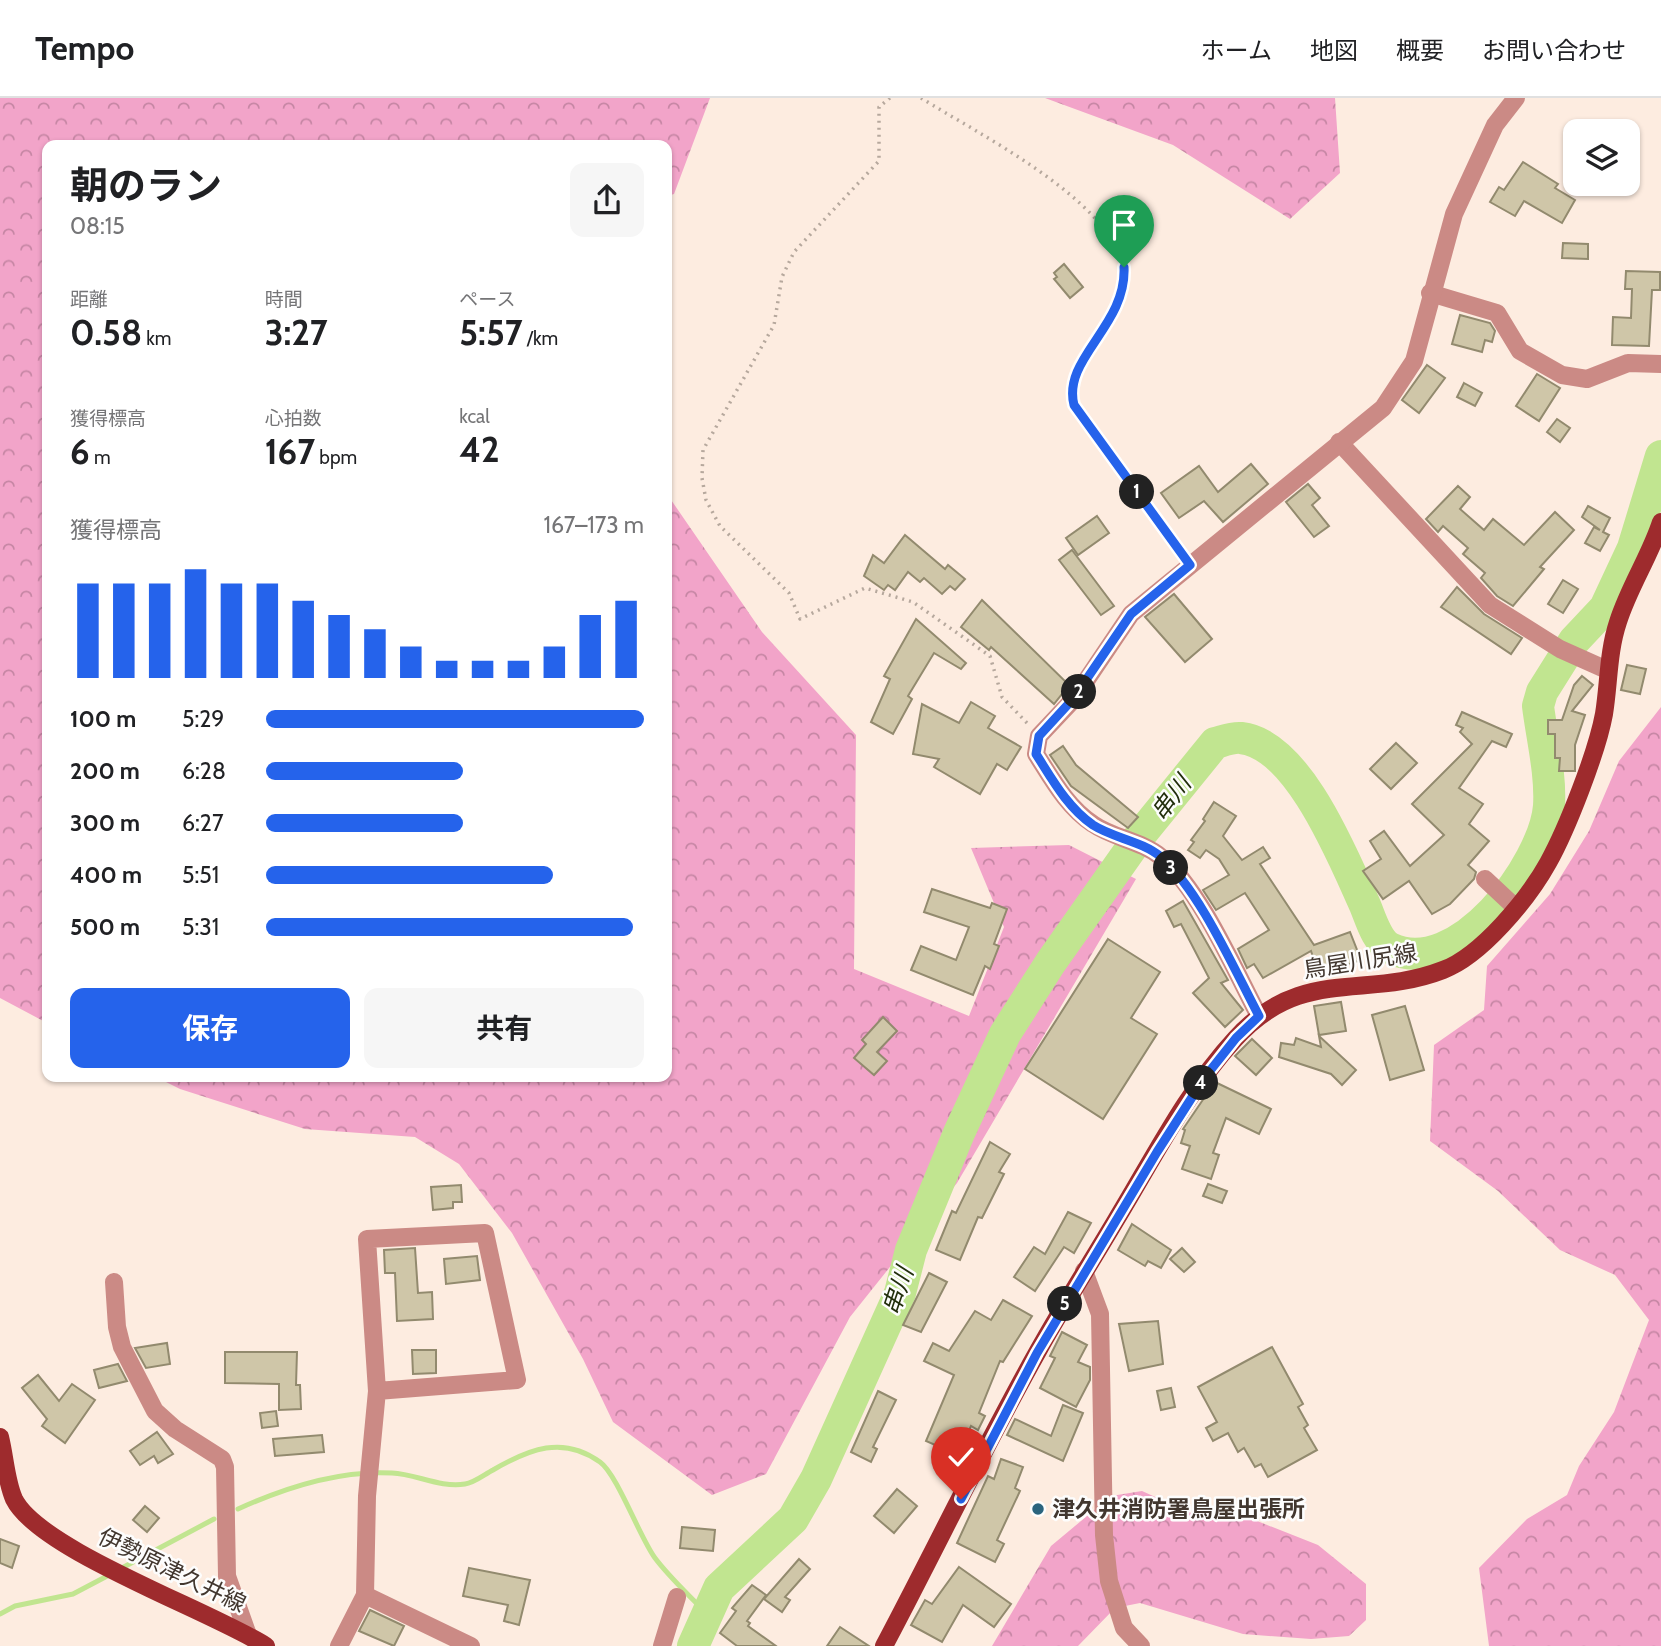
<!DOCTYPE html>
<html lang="ja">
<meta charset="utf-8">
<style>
body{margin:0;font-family:Cabin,"Noto Sans JP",sans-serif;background:#f6f6f6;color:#202124;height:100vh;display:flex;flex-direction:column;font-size:26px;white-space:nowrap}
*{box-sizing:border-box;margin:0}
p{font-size:23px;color:#757577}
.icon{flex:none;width:38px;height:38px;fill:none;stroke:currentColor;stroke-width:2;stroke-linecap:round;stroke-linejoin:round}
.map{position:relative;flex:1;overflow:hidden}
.sheet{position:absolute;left:42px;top:42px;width:630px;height:942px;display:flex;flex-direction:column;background:#fff;border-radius:14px;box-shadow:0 2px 5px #0004}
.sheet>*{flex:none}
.fabs{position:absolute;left:1563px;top:21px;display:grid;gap:14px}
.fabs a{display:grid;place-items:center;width:77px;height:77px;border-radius:14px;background:#fff;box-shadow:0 2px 5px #0004;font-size:35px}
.pin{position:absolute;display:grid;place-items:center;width:60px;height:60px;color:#fff;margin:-72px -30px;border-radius:50% 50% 50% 0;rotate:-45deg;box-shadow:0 0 7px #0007}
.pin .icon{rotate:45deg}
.km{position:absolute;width:35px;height:35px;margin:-18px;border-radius:50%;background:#222;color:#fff;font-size:19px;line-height:35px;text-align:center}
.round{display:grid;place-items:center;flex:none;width:74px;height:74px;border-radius:14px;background:#f6f6f6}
.head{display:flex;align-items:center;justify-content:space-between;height:119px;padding:0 28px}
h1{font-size:38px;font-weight:700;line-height:52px}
.stats{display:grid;grid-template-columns:repeat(3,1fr);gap:10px;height:119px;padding:7px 28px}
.stats div{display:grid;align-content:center}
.stats b{font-size:35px;font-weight:700}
.stats small{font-size:19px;font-weight:400}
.stats p{font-size:19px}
.chart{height:196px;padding:14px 28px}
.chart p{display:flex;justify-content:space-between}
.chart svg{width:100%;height:126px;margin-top:7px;stroke:#2563eb;stroke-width:6}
.action{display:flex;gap:14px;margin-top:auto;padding:14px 28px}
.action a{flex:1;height:80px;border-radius:14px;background:#2563eb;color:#fff;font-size:28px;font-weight:700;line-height:80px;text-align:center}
.action a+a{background:#f6f6f6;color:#202124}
ul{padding:0 28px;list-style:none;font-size:23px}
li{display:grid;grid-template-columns:112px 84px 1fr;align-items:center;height:52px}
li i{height:18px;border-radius:9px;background:#2563eb}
header{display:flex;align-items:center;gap:42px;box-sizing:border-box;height:98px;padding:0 35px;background:#fff;border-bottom:2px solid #e0e0e0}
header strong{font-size:33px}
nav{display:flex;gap:38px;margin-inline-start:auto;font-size:24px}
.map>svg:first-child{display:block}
.forest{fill:url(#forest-crowns)}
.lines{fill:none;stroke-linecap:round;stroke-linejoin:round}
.stream{stroke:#c1e590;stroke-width:5}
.river{stroke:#c1e590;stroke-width:32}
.building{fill:#cfc6a8;stroke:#928a6e;stroke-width:2}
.path{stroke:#b6a89d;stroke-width:3.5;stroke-dasharray:2 5;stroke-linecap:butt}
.minor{stroke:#cb8a85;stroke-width:18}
.major{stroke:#9e2b2d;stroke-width:18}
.route-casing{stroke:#fff;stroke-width:14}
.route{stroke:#2563eb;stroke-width:9}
.poi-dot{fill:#2b647e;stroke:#fdfdfd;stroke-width:2.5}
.labels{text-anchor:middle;stroke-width:5;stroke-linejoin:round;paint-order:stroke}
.street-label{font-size:23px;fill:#42372f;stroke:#fdfdfd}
.poi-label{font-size:23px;font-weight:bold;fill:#42372f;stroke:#fdfdfd;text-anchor:start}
.water-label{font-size:24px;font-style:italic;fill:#222f0c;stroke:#fdfdfd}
</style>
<header>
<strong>Tempo</strong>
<nav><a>ホーム</a><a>地図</a><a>概要</a><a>お問い合わせ</a></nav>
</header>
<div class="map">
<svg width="1661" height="1548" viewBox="0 0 1661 1548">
<defs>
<pattern id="forest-crowns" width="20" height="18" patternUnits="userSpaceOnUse" patternTransform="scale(1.75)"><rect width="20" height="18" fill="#f2a4c9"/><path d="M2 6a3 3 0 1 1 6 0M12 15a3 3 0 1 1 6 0" fill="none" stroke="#c686a4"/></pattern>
</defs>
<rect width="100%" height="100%" fill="#fdece0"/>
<g class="forest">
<polygon points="0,0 710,0 674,96 667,98 667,47 47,47 47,925 0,900"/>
<polygon points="1045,0 1335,0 1340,75 1290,121 1173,47"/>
<polygon points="667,396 762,534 856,637 854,871 969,918 1004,829 971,750 1069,747 1136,781 957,1085 850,1219 766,1376 712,1397 613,1324 583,1261 512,1135 459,1066 415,1039 305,1031 180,991 154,978 667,978"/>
<polygon points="1661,609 1661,1548 1489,1548 1479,1470 1527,1421 1567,1397 1579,1368 1614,1314 1649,1222 1615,1177 1560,1152 1498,1093 1430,1043 1434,947 1484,912 1487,868 1550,796 1589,733 1619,663"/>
<polygon points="1142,1393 1191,1415 1252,1421 1318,1447 1366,1486 1366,1522 1349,1538 1311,1541 1243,1536 1140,1505 1115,1510 1078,1548 992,1548 1051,1448 1111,1398"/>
</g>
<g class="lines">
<g class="stream">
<path d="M238,1411C284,1390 341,1372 392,1375C416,1376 440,1390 465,1386C474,1385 485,1376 493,1372C529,1351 563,1337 600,1364C617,1376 640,1440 655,1460C670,1480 689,1497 706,1515"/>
<polyline points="120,1471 214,1421"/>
<polyline points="0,1516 15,1508 73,1496 111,1476"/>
</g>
<path class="river" d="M693,1548L719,1490L793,1421L816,1381L900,1195L911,1152L959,1035L1005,936L1051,864L1142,735L1215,645C1223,643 1233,639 1241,640C1298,646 1343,759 1364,805C1370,818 1376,843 1390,850C1457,883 1544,767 1549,708C1551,676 1542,640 1538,608L1542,594L1574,543L1605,510L1633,450L1661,358"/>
</g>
<g class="building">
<polygon points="1523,64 1558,86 1555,90 1575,102 1562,125 1524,103 1515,118 1490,104 1499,89 1504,92"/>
<polygon points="1563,145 1588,146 1588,161 1562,160"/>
<polygon points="1064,166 1083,189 1070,200 1054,181 1057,179 1054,175"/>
<polygon points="1626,173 1660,174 1660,192 1652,192 1649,248 1612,247 1613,219 1631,220 1632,191 1625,191"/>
<polygon points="1460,217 1490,225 1495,233 1492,244 1485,242 1482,254 1452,246"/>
<polygon points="1427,267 1445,280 1419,315 1402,302"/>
<polygon points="1537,276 1560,290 1539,323 1516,308"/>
<polygon points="1464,285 1482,295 1475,308 1457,299"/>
<polygon points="1557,321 1570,330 1560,344 1547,334"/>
<polygon points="1251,366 1268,386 1223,424 1204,403 1179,420 1161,395 1199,368 1218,394"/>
<polygon points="1308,386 1320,400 1312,407 1329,428 1314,439 1286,404"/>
<polygon points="1458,388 1470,399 1460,411 1484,432 1493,421 1524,447 1555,414 1574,432 1540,469 1544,471 1513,508 1497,498 1481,480 1485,475 1463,456 1468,450 1443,428 1438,434 1426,421"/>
<polygon points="1588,408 1610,420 1603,434 1609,437 1600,453 1585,445 1594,429 1600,432 1582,419"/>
<polygon points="1097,418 1109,435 1078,457 1066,440"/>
<polygon points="905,437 945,471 948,467 965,481 955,492 950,488 942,496 924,480 920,484 908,474 895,492 888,487 884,492 864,478 873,457 884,465"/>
<polygon points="1072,452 1114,508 1101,517 1059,462"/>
<polygon points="1563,482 1578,491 1563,515 1548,506"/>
<polygon points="1457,489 1484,516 1522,540 1511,556 1441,509"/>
<polygon points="1174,496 1212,541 1185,564 1145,519"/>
<polygon points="982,502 1069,587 1054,606 991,549 989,552 961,529"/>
<polygon points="916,521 966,565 961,571 934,555 908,598 912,601 893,636 871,624 890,581 884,578"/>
<polygon points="1627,567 1646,571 1640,596 1621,592"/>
<polygon points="1582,578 1593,587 1572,613 1585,617 1575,647 1575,673 1559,673 1560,660 1555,660 1555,636 1548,636 1548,622 1562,622 1574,587"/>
<polygon points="971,604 995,618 988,630 1021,649 1007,672 997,666 980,696 934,669 939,661 913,656 922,606 959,625"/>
<polygon points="1462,614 1512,636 1506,649 1492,643 1459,690 1483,706 1469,726 1489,743 1468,767 1476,774 1474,781 1450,806 1432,816 1409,783 1383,801 1363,773 1381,761 1370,743 1384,733 1410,768 1444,737 1412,706 1472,646 1460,634 1463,630 1456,627"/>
<polygon points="1396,645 1417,665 1391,691 1370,671"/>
<polygon points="1063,648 1076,667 1138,719 1128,730 1071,688 1050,657"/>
<polygon points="1214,704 1236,718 1223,738 1242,762 1263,749 1270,760 1260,766 1314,847 1350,834 1361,862 1319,877 1311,853 1263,880 1254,866 1247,870 1238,851 1269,832 1245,795 1216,812 1203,792 1229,777 1219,761 1206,752 1200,760 1188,752 1194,744 1191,742 1205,723 1203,721"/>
<polygon points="932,791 990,810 992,805 1007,811 994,846 999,848 990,871 985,868 973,897 911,872 921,848 956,862 969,829 924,814"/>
<polygon points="1183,803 1228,882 1221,885 1243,912 1225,929 1193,895 1209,880 1181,826 1174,829 1166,813"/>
<polygon points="1108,841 1160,874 1131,920 1157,936 1103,1021 1025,971"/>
<polygon points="1341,904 1346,933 1319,937 1314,908"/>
<polygon points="1405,908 1424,972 1390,982 1372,917"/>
<polygon points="883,919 897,933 877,954 887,963 874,977 854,960 866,946 862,942"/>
<polygon points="1319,938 1356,972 1342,987 1331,976 1279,959 1281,945 1294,947 1296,940 1321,949"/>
<polygon points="1252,941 1272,960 1256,977 1235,958"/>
<polygon points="1215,984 1271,1011 1259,1036 1226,1020 1213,1055 1219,1057 1211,1081 1182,1071 1190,1048 1181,1045 1185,1032 1183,1031"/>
<polygon points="990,1044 1010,1056 999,1074 1004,1076 982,1120 978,1119 960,1162 936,1152 952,1113 956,1115"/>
<polygon points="1208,1086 1227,1093 1222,1105 1203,1098"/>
<polygon points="461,1087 462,1104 453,1104 453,1110 433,1112 431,1089"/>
<polygon points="1068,1114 1091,1125 1074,1155 1064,1149 1035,1193 1014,1179 1034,1149 1045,1156"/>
<polygon points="1132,1126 1171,1152 1161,1170 1148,1163 1145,1168 1118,1152"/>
<polygon points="415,1150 418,1195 432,1194 433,1221 397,1223 395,1175 385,1175 384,1152"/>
<polygon points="1182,1150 1195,1164 1184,1174 1170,1161"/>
<polygon points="477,1158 480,1182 446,1186 444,1161"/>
<polygon points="929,1175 947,1184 921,1234 903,1227"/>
<polygon points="1003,1202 1032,1218 1003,1264 1000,1263 979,1315 985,1318 978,1332 971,1328 958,1357 926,1343 954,1277 924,1263 933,1245 949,1253 975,1213 991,1222"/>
<polygon points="1158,1223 1163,1266 1129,1273 1119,1226"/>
<polygon points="1062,1234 1087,1247 1078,1264 1090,1269 1090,1282 1076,1309 1040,1290 1055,1260 1050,1258"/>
<polygon points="167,1245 170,1266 146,1270 135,1250"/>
<polygon points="1272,1249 1303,1306 1298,1309 1308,1327 1304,1330 1317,1352 1268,1379 1261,1366 1255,1369 1244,1350 1238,1354 1228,1335 1213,1343 1206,1330 1217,1324 1198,1289"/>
<polygon points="412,1252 436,1252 436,1275 413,1276"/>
<polygon points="225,1254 297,1254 296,1287 300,1287 301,1311 279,1312 279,1286 225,1285"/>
<polygon points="118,1266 127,1283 99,1290 94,1272"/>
<polygon points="38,1277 59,1303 72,1286 95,1302 65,1345 42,1328 47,1321 22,1290"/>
<polygon points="1171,1290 1175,1309 1161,1312 1157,1293"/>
<polygon points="878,1293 896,1302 873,1349 877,1351 871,1364 851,1354"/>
<polygon points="1063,1307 1083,1315 1063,1363 1007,1337 1015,1321 1051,1338"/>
<polygon points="276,1313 278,1328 262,1330 260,1315"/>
<polygon points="157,1334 173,1356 158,1365 154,1358 140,1367 130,1353"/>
<polygon points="322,1337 324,1354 275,1358 273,1341"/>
<polygon points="1001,1361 1023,1369 1015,1390 1020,1393 997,1442 1004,1446 995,1464 957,1445 988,1378 994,1381"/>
<polygon points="897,1391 917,1408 894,1435 874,1418"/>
<polygon points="145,1408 159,1420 147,1434 133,1422"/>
<polygon points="682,1429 715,1432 713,1453 680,1450"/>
<polygon points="0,1441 19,1448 12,1470 0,1465"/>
<polygon points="799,1461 810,1471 785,1499 790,1502 782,1514 764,1501"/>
<polygon points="959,1469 1011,1506 994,1529 963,1507 942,1544 911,1527 925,1502 932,1506"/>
<polygon points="469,1470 530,1482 519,1527 504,1523 508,1507 463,1498"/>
<polygon points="752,1487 766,1497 747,1523 750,1525 748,1528 776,1548 737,1548 720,1535 736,1513 732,1510"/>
<polygon points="370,1512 404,1528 394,1548 359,1533"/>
<polygon points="840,1529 869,1548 827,1548"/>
</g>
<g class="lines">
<g class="path">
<polyline points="890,0 879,9 879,63 794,154 782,179 774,227 703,352 702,380 706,402 720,428 789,495 800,521 865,490 913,504 990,558 1002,599 1028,626"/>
<path d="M921,0C977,35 1107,100 1123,167C1128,187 1120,206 1109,222C1093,248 1065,275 1074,307L1180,454"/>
</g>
<g class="minor">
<polyline points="1430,195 1497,215 1520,253 1562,277 1587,281 1628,265 1661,266"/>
<polyline points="1339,344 1490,507 1560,551 1607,572"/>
<polyline points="1485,781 1516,810"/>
<path d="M1259,918C1234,871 1201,793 1161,759C1142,743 1113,740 1093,726C1067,709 1052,681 1036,656L1039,638L1073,602L1131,516L1383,310L1414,263L1454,116L1495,27L1516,0"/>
<polyline points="1084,1173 1100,1216 1104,1437 1109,1483 1124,1530 1141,1548"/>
<polyline points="114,1184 117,1229 122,1249 155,1313 175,1331 222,1361 225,1369 227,1478 248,1537"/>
<polyline points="365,1497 471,1548"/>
<polyline points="339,1548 365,1497 367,1398 377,1293 367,1141 485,1135 517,1282 377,1293"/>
<polyline points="662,1548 677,1499"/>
</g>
<g class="major">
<path d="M0,1339C5,1359 6,1383 14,1401C39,1452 211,1513 266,1548"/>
<path d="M884,1548C936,1450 984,1349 1038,1253C1063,1208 1090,1166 1116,1122C1153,1061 1187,993 1235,941C1302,867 1366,902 1443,872C1481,858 1528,801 1548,765C1567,731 1597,654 1604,616C1609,585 1608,554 1618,524C1629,489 1650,458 1661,424"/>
</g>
</g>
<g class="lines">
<g class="route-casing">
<path id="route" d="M961,1401L1037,1255L1157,1054L1205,979L1236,940L1259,918C1234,871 1200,793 1161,759C1142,743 1113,740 1093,727C1067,709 1052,681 1036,656L1039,638L1073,601L1131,516L1190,467L1074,307C1062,260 1127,228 1124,169"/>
</g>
<use href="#route" class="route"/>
</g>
<circle class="poi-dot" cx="1038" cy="1411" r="7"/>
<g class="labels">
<g class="street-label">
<text transform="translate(1360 863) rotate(-9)" y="8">鳥屋川尻線</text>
<text transform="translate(172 1472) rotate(26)" y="8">伊勢原津久井線</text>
</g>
<g class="poi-label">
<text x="1052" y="1419">津久井消防署鳥屋出張所</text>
</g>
<g class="water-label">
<text transform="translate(1171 700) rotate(-53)" y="8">串川</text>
<text transform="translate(898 1193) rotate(-71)" y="8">串川</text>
</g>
</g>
</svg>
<div class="fabs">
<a><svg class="icon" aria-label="layers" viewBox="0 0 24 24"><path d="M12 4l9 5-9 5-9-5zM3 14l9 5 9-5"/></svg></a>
</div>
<div class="pin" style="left:1124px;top:169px;background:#1e9e55"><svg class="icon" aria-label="arrive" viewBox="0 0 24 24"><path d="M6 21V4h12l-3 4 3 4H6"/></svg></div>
<div class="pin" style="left:961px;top:1401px;background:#d93025"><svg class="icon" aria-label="check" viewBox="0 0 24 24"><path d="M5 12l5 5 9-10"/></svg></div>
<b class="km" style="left:1137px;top:394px">1</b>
<b class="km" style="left:1079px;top:594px">2</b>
<b class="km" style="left:1171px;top:770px">3</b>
<b class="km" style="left:1201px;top:985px">4</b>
<b class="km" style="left:1065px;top:1206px">5</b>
<section class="sheet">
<div class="head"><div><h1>朝のラン</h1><p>08:15</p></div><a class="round"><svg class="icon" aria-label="share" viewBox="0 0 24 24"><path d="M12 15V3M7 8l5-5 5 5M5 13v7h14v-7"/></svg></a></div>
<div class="stats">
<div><p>距離</p><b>0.58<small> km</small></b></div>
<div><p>時間</p><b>3:27</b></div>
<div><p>ペース</p><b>5:57<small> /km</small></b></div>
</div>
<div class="stats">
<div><p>獲得標高</p><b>6<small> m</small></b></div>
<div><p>心拍数</p><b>167<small> bpm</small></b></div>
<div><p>kcal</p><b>42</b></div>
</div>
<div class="chart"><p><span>獲得標高</span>167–173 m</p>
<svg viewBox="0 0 160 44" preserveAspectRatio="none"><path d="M5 44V11M15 44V11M25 44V11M35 44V6M45 44V11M55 44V11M65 44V17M75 44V22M85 44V27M95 44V33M105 44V38M115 44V38M125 44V38M135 44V33M145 44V22M155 44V17"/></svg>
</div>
<ul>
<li><b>100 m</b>5:29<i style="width:100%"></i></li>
<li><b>200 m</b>6:28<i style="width:52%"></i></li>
<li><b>300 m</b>6:27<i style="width:52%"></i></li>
<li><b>400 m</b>5:51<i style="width:76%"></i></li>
<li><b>500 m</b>5:31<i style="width:97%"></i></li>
</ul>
<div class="action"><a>保存</a><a>共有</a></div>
</section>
</div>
